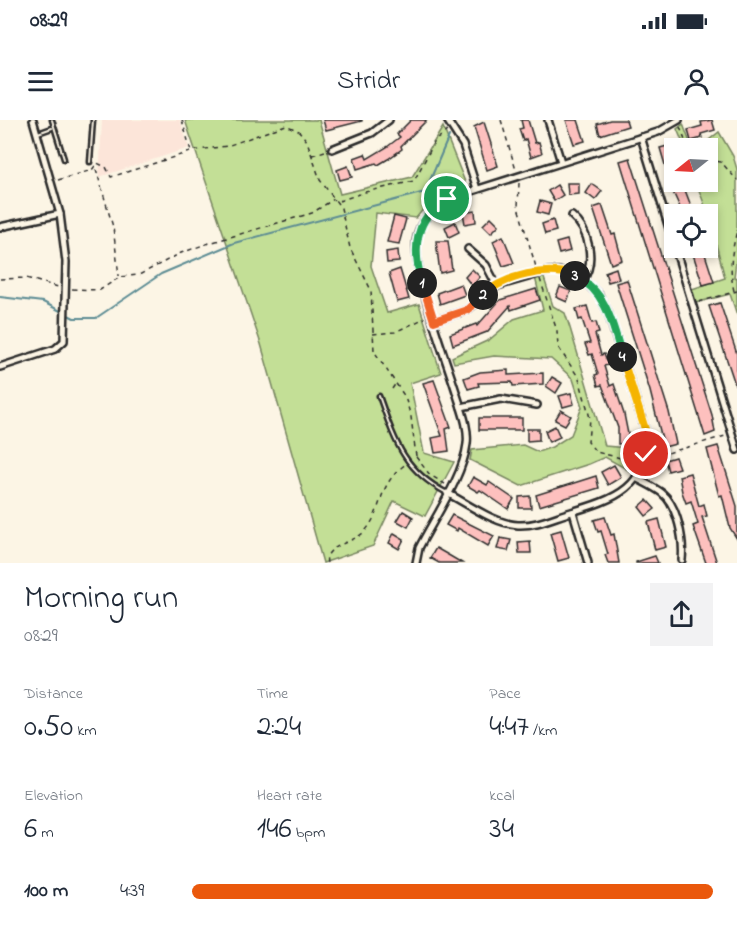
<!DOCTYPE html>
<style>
body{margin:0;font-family:"Indie Flower",sans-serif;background:#f2f2f3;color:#1f2937;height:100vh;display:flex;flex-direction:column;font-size:22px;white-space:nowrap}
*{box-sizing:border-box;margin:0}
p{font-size:20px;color:#747a83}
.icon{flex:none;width:33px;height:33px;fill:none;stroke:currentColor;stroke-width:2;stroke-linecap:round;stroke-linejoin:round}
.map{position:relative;height:443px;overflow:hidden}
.drawer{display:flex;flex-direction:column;background:#fff;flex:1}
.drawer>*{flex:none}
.needle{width:39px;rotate:252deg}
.fabs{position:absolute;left:664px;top:18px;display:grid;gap:12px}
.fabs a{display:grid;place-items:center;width:54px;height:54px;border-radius:0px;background:#fff;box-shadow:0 3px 9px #0003;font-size:30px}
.pin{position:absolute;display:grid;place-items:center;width:51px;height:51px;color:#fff;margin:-26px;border:3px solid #fff;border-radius:50%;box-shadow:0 2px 6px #0007}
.km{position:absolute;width:30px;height:30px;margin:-15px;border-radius:50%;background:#222;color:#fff;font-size:16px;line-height:30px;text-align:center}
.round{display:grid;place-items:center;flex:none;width:63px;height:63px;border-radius:0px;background:#f2f2f3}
.overview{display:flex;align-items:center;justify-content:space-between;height:102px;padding:0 24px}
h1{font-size:33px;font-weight:600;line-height:45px}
.stats{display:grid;grid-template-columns:repeat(3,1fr);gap:9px;height:102px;padding:6px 24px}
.stats div{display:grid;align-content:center}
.stats b{font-size:30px;font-weight:600}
.stats small{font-size:16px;font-weight:400}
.stats p{font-size:16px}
ul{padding:0 24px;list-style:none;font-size:20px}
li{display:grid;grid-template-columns:96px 72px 1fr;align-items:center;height:45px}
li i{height:15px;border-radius:8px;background:#ea580c}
.status{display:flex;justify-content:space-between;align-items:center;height:42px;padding:0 30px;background:#fff;direction:ltr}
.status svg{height:16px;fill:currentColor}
header{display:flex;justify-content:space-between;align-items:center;height:78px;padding:0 24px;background:#fff;font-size:27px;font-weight:600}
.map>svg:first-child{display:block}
.built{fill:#fce5d9}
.green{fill:#c3df96;stroke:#778560;stroke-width:1.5}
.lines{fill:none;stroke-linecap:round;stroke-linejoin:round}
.stream{stroke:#5c8c94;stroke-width:2}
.building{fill:#fdc0be;stroke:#2b2b2b;stroke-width:1.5}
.service-casing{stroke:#2b2b2b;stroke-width:7}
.minor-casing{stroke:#2b2b2b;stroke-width:10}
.path{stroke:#2b2b2b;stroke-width:1.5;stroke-dasharray:4.5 4.5;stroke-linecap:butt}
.service{stroke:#fcf5e5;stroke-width:2}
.minor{stroke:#fcf5e5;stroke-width:5}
.split-1-casing{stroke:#fff;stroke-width:12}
.split-2-casing{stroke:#fff;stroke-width:12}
.split-3-casing{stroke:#fff;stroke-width:12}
.split-4-casing{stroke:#fff;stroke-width:12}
.split-5-casing{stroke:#fff;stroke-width:12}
.split-1{stroke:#22a559;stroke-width:8}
.split-2{stroke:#f0652b;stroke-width:8}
.split-3{stroke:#f5b400;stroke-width:8}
.split-4{stroke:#22a559;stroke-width:8}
.split-5{stroke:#f5b400;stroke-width:8}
</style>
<div class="status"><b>08:29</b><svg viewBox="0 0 49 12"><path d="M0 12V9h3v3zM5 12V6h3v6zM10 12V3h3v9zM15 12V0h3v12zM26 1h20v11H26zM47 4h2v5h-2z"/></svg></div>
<header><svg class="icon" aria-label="menu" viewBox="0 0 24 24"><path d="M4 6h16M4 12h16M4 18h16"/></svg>Stridr<svg class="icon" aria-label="person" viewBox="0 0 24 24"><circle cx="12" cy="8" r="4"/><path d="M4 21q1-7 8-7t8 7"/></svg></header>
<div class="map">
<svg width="737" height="443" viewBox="0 0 737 443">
<rect width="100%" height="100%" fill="#fcf5e5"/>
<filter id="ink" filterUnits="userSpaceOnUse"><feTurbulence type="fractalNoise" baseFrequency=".0167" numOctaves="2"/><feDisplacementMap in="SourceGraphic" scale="12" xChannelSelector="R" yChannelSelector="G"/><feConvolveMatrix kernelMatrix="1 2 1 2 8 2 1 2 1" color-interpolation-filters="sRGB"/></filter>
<g filter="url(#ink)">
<polygon class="built" points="102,0 180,0 189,28 99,57"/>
<g class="green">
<polygon points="185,0 319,0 340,74 412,57 443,7 465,62 431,80 416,98 376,93 371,146 387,193 419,184 441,253 410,263 424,333 454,342 425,396 394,381 373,426 323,443 261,224"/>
<polygon points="683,4 692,28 685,28 677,9"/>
<polygon points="719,12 733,36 737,49 737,134 734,157 737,158 737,195 730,174 695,183 692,169 725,158 708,94 696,62 708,62 708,28 699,28"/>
<polygon points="543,155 553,186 565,193 570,208 605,326 639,329 637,342 630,351 605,337 589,344 521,366 470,340 472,330 523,325 538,332 552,327 571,315 582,287 573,259 551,239 494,236 454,243 452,237 489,220 514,199 543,190 535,157"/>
</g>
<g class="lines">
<polyline class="stream" points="0,177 43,182 74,198 96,198 161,154 234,123 425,72 449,16"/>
</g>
<g class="building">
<polygon points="323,0 362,0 362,1 326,10"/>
<polygon points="411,0 427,0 401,26 402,29 388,39 378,45 376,43 357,49 354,38 365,34 367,39 387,27 400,17 397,14"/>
<polygon points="521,0 528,0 535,23 539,22 542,33 531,37 526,19 523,21 519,9 523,8"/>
<polygon points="566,0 578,0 585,21 574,24"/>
<polygon points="610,0 626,0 628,6 600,15 597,4"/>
<polygon points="712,0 715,10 701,14 702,18 691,21 688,10 702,6 701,2"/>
<polygon points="484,2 498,46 487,50 474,7"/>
<polygon points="671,25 675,38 675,62 682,62 694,94 683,94 673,72 660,28"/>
<polygon points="630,38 712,295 715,312 705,316 620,41"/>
<polygon points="348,46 352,57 340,60 337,50"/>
<polygon points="567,63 579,63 579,74 568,75"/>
<polygon points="592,64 602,71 595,80 586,73"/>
<polygon points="557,65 563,75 554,81 548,71"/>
<polygon points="540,81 551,84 548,95 537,92"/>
<polygon points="602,85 612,115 615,114 622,140 611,144 593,88"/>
<polygon points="475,91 476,102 465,104 463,93"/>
<polygon points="394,96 406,99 399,124 387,122"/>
<polygon points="491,97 499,105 491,113 483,105"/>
<polygon points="553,100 556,111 545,114 542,104"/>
<polygon points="455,102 459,112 449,117 445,107"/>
<polygon points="503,116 514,143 503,146 493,121"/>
<polygon points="567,120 570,131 559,134 556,123"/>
<polygon points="436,121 448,121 452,150 440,153"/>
<polygon points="691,128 703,128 714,162 703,165"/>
<polygon points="398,130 399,142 387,143 386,132"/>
<polygon points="616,148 619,159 608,162 605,152"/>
<polygon points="400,149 409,179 397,182 389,153"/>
<polygon points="472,149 480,157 472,166 465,157"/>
<polygon points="627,160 669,292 676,324 664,327 650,271 616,163"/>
<polygon points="461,164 465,175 440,184 437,173"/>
<polygon points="560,167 571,171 567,182 556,177"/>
<polygon points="536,169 540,180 511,190 510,186 487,212 453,225 450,214 476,204 477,206 500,180"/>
<polygon points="720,183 737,234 737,270 709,186"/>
<polygon points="587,186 592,203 596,202 599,213 595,214 601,235 604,234 608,245 604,246 610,266 614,264 624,294 630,324 618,324 618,308 602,265 598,266 595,255 598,254 592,234 589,235 585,224 590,223 582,199 579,200 576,189"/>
<polygon points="508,250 508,255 543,253 543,264 513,266 512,262 478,263 479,266 468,269 464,258 480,252"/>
<polygon points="552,257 562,263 556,273 546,266"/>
<polygon points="434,260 451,307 446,309 449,331 435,333 432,318 442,316 423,263"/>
<polygon points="571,273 574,284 563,287 559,276"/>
<polygon points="561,290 571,296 565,305 555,300"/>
<rect x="479" y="298" width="43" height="12"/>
<polygon points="555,306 560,317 549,322 545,311"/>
<polygon points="527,309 539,309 539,320 527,321"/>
<polygon points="718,326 737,386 737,419 730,408 722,375 719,376 707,329"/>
<polygon points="675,337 679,348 668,351 665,340"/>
<polygon points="614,345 621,357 608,365 601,352"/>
<polygon points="690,353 699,386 704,384 707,396 702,397 717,443 706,443 693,406 698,404 691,381 686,383 682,372 679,356"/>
<polygon points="596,356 599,368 539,386 536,375"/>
<polygon points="473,357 487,365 489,362 514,379 508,389 480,370 478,372 468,366"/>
<polygon points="530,376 531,388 519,388 519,377"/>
<polygon points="647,380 655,389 646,396 639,387"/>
<polygon points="403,391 413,397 408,407 397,401"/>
<polygon points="452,395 494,416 488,426 458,408 457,411 446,405"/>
<polygon points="605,397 611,415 614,414 619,443 608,443 605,435 608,434 601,411 598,412 594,400"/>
<polygon points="659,399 666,427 655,430 648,402"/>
<polygon points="561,410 569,438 558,441 550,413"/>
<polygon points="394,413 404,419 399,429 389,423"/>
<polygon points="500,418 511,420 508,431 497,429"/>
<polygon points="530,421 531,433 519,433 518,422"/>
<polygon points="436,428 450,436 462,443 439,443 430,438"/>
<polygon points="655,436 658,443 636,443 636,442"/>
</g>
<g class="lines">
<g class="service-casing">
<g id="service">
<polyline points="52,0 64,39"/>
<polyline points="38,13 52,8"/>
<polyline points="90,42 93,0"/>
<path d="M379,276C395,321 403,350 447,373"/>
</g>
</g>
<g class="minor-casing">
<g id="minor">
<polyline points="447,0 463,25 477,69"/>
<polyline points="548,0 561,42"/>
<polyline points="641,17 737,330"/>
<polyline points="332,29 372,13 389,0"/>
<path d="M572,96C589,110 596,141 583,160"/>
<polyline points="0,107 60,94"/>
<polyline points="468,129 486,145 497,166"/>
<path d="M434,201L467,190L497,166L549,151H559L583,160L599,175L608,192L645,309C652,368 615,379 568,393C552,398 535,406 518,405C495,404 468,384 447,373"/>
<polyline points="0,247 55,229 64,221 66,142 60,94 33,0"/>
<polyline points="461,287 501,279 537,285"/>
<path d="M636,358C645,363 654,367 662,373C678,386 684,421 682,440"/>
<polyline points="573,392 588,443"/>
<path d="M416,443L419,428C434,398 463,357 467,324C469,308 462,291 457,275C447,241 410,147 417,117C421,99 432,88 447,79L658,12L679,0"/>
</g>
</g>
<g class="path">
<polyline points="182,0 191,31 227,26 286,5 299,11 307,21 320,60 341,88 350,128 371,170 374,231 405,277 411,297 416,336 413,339"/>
<polyline points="501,0 516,50"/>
<polyline points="456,1 457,0"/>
<polyline points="680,7 688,28"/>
<polyline points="312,35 325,31"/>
<polyline points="708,40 721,42 737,60"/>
<polyline points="96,49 113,107 119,156"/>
<polyline points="58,60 92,50 97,43 106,47 111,57 190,32"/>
<polyline points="519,63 518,87 536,147"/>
<polyline points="339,81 365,72 414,61 435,21 447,11"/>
<polyline points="0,159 26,158 58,167"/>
<polyline points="540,159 557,211 558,227 579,258 590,298 588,322 596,332 637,342"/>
<polyline points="72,169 100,170 120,157 139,155 181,133 206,124 312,93 334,79"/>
<path d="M734,171C729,149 731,133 737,111"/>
<polyline points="699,182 737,171"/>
<polyline points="373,214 395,212 425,198"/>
<polyline points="392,269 396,263"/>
<polyline points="416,337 430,355 445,364"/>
<polyline points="651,338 725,316"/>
<path d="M327,443C323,426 352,423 363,413C384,393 375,366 406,344"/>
</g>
<use href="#service" class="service"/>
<use href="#minor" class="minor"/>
</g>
</g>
<g class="lines" filter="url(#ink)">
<g class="split-1-casing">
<path id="split-1" d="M422,163C412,129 414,98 447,79"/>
</g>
<g class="split-2-casing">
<polyline id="split-2" points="422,163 434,201 467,190 483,175"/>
</g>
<g class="split-3-casing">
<path id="split-3" d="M483,175C506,155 547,146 575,156"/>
</g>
<g class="split-4-casing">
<path id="split-4" d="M575,156C607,171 613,206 622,237"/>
</g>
<g class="split-5-casing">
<polyline id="split-5" points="622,237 645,309 646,334"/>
</g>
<use href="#split-1" class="split-1"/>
<use href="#split-2" class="split-2"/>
<use href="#split-3" class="split-3"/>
<use href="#split-4" class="split-4"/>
<use href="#split-5" class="split-5"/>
</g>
</svg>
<div class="fabs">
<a><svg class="needle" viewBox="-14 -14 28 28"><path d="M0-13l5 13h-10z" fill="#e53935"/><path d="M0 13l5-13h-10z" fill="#747a83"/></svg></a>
<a><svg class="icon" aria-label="locate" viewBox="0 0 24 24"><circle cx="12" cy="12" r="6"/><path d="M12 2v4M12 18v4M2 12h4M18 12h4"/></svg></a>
</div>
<div class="pin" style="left:447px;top:79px;background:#1e9e55"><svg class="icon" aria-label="arrive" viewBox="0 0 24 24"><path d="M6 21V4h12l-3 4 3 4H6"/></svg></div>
<div class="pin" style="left:646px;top:334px;background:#d93025"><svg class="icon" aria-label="check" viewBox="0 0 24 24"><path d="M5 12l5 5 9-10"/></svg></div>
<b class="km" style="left:422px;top:163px">1</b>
<b class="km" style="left:483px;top:175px">2</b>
<b class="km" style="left:575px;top:156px">3</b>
<b class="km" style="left:622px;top:237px">4</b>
</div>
<section class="drawer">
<div class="overview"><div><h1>Morning run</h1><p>08:29</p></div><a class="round"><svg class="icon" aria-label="share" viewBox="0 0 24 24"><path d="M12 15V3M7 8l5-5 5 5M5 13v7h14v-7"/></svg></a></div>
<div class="stats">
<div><p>Distance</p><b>0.50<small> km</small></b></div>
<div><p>Time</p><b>2:24</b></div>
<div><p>Pace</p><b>4:47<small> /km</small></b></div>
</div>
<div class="stats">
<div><p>Elevation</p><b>6<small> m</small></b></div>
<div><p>Heart rate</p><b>146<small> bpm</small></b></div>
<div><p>kcal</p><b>34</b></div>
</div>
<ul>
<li><b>100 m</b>4:39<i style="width:100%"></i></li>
</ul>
</section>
